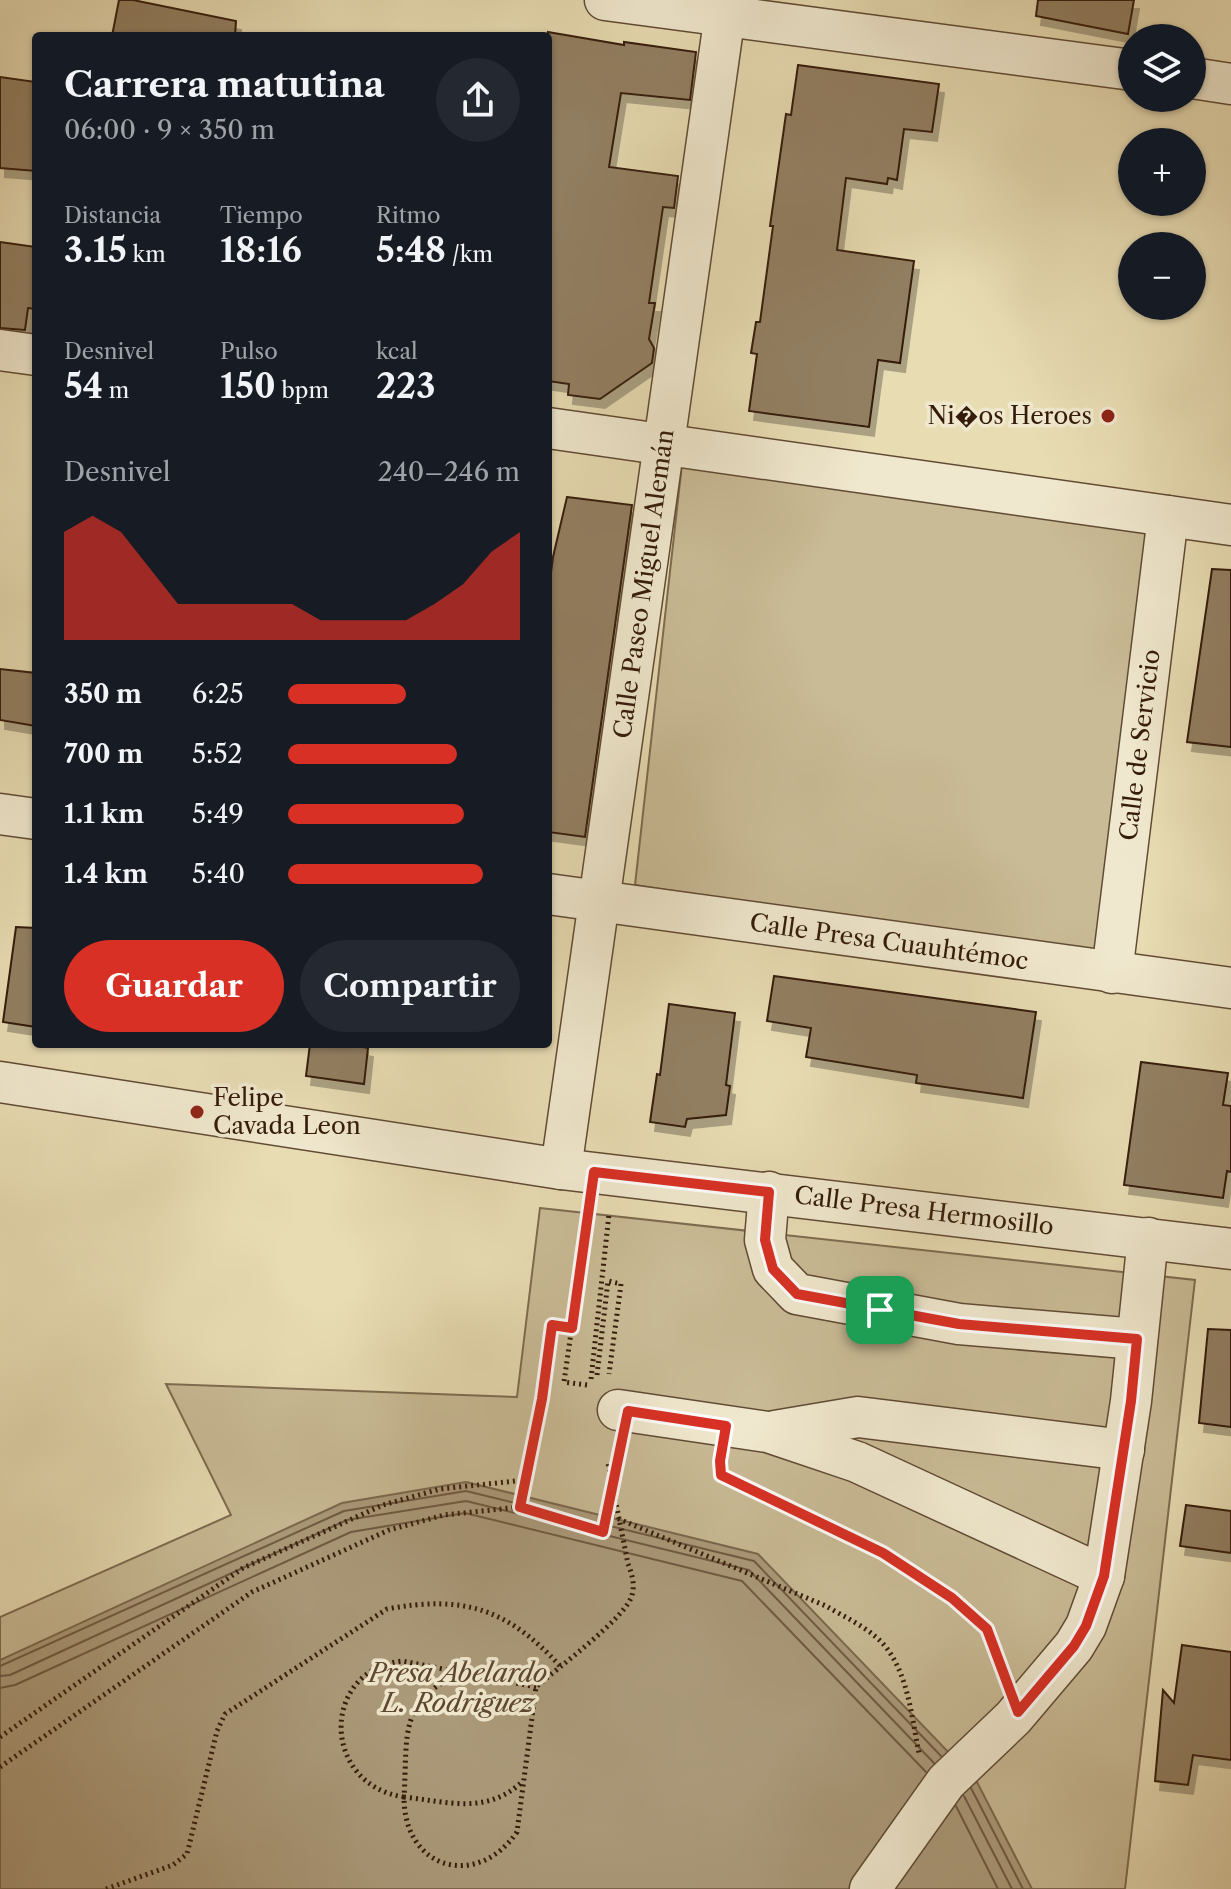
<!DOCTYPE html>
<html lang="es">
<meta charset="utf-8">
<style>
body{margin:0;font-family:"Libre Caslon Text",serif;background:#242831;color:#f1f3f6;height:100vh;display:flex;flex-direction:column;font-size:30px;white-space:nowrap}
*{box-sizing:border-box;margin:0}
p{font-size:26px;color:#9ea1a6}
.icon{flex:none;width:44px;height:44px;fill:none;stroke:currentColor;stroke-width:2;stroke-linecap:round;stroke-linejoin:round}
.map{position:relative;flex:1;overflow:hidden}
.drawer{position:absolute;left:32px;top:32px;width:520px;height:1016px;display:flex;flex-direction:column;background:#171b24;border-radius:8px;box-shadow:0 2px 6px #0004}
.drawer>*{flex:none}
.tools{position:absolute;left:1118px;top:24px;display:grid;gap:16px}
.tools a{display:grid;place-items:center;width:88px;height:88px;border-radius:50%;background:#171b24;box-shadow:0 2px 6px #0004;font-size:40px}
.pin{position:absolute;display:grid;place-items:center;width:68px;height:68px;color:#fff;margin:-34px;border-radius:16px;box-shadow:0 4px 12px #0006}
.round{display:grid;place-items:center;flex:none;width:84px;height:84px;border-radius:42px;background:#242831}
.headline{display:flex;align-items:center;justify-content:space-between;height:136px;padding:0 32px}
h1{font-size:36px;font-weight:700;line-height:60px}
.figures{display:grid;grid-template-columns:repeat(3,1fr);gap:12px;height:136px;padding:8px 32px}
.figures div{display:grid;align-content:center}
.figures b{font-size:34px;font-weight:700}
.figures small{font-size:22px;font-weight:400}
.figures p{font-size:22px}
.chart{height:224px;padding:16px 32px}
.chart p{display:flex;justify-content:space-between}
.chart svg{width:100%;height:144px;margin-top:8px;fill:#d93025;opacity:.7}
.button{display:flex;gap:16px;margin-top:auto;padding:16px 32px}
.button a{flex:1;height:92px;border-radius:48px;background:#d93025;color:#fff;font-size:32px;font-weight:700;line-height:92px;text-align:center}
.button a+a{background:#242831;color:#f1f3f6}
ul{padding:0 32px;list-style:none;font-size:26px}
li{display:grid;grid-template-columns:128px 96px 1fr;align-items:center;height:60px}
li i{height:20px;border-radius:10px;background:#d93025}
.map>svg:first-child{display:block}
.green{fill:#c9bb96;stroke:#7e6b50;stroke-width:2}
.water{fill:#ab9a7a;stroke:#7b674d;stroke-width:2}
.lines{fill:none;stroke-linecap:round;stroke-linejoin:round}
.shore{stroke:#705a42;stroke-width:2}
.building{fill:#927f62;stroke:#341b0a;stroke-width:2;filter:url(#shadow)}
.minor-casing{stroke:#614b34;stroke-width:43}
.path{stroke:#341b0a;stroke-width:5;stroke-dasharray:2 4;stroke-linecap:butt}
.minor{stroke:#f0e8ce;stroke-width:40}
.route-casing{stroke:#fff;stroke-width:16}
.route{stroke:#d93025;stroke-width:10}
.poi-dot{fill:#8f2418;stroke:#f0e8ce;stroke-width:3}
.labels{text-anchor:middle;stroke-width:7;stroke-linejoin:round;paint-order:stroke}
.poi-label{font-size:24px;fill:#341b0a;stroke:#f0e8ce;text-anchor:end}
.street-label{font-size:24px;fill:#341b0a;stroke:#f0e8ce}
.water-label{font-size:26px;font-style:italic;fill:#5e4731;stroke:#f0e8ce}
</style>
<div class="map">
<svg width="1231" height="1889" viewBox="0 0 1231 1889">
<defs>
<filter id="shadow"><feDropShadow dx="5" dy="9" stdDeviation="0" flood-color="#0004"/></filter>
</defs>
<rect width="100%" height="100%" fill="#e8dcb3"/>
<filter id="stains"><feTurbulence type="fractalNoise" baseFrequency=".0025" numOctaves="4"/><feColorMatrix values="0 0 0 0 .2 0 0 0 0 .09 0 0 0 0 .02 0 0 0 .5 -.17"/></filter>
<radialGradient id="worn" r=".72"><stop offset=".6" stop-color="#630" stop-opacity="0"/><stop offset="1" stop-color="#630" stop-opacity=".3"/></radialGradient>
<g class="green">
<polygon points="682,464 1151,529 1098,957 635,885"/>
<polygon points="540,1208 1195,1280 1125,1889 0,1889 0,1617 231,1515 166,1384 517,1397"/>
</g>
<polygon class="water" points="466,1482 758,1554 977,1782 1032,1889 0,1889 0,1660 342,1503"/>
<g class="lines">
<g class="shore">
<polyline points="0,1666 344,1511 466,1491 754,1561 941,1756"/>
<polyline points="0,1676 10,1675 347,1520 466,1501 749,1570 934,1763"/>
<polyline points="0,1688 15,1685 351,1532 465,1513 742,1581 926,1772"/>
<polyline points="971,1788 1023,1889"/>
<polyline points="964,1796 1012,1889"/>
<polyline points="956,1806 998,1889"/>
</g>
</g>
<g class="building">
<polygon points="119,0 133,0 236,21 235,36 112,36"/>
<polygon points="1038,0 1134,0 1128,34 1036,16"/>
<polygon points="548,32 624,45 624,42 696,52 690,100 621,93 609,167 678,176 674,208 663,207 649,303 655,303 649,339 654,348 652,363 600,399 568,395 569,384 548,381"/>
<polygon points="798,65 939,84 932,132 904,129 897,180 888,178 887,184 846,178 837,250 914,261 900,363 878,360 869,427 749,411 757,354 751,353 756,322 760,322 773,226 770,226 786,114 791,115"/>
<polygon points="0,77 36,82 36,171 0,168"/>
<polygon points="0,242 36,247 36,309 28,308 25,330 0,328"/>
<polygon points="567,497 632,505 585,837 548,832 548,596 553,557"/>
<polygon points="1212,569 1231,570 1231,747 1187,742"/>
<polygon points="0,669 36,673 36,726 0,720"/>
<polygon points="16,927 36,928 36,1027 3,1022"/>
<polygon points="774,976 1036,1012 1023,1098 916,1083 917,1075 806,1057 811,1028 767,1021"/>
<polygon points="669,1004 735,1013 726,1085 730,1086 726,1115 687,1119 685,1127 650,1122 657,1074 660,1075"/>
<polygon points="310,1044 363,1044 363,1047 368,1048 364,1084 306,1076"/>
<polygon points="1141,1062 1228,1073 1223,1105 1231,1106 1231,1172 1227,1171 1223,1198 1124,1185"/>
<polygon points="1208,1329 1231,1330 1231,1427 1199,1423"/>
<polygon points="1186,1505 1231,1511 1231,1553 1180,1546"/>
<polygon points="1182,1645 1231,1652 1231,1760 1193,1755 1188,1785 1155,1781 1163,1690 1174,1703"/>
</g>
<g class="lines">
<g class="minor-casing">
<g id="minor">
<polyline points="605,0 1132,70"/>
<polyline points="1192,78 1231,84"/>
<polyline points="0,350 36,355"/>
<polyline points="548,428 1231,525"/>
<polyline points="0,814 36,819"/>
<polyline points="548,894 1231,988"/>
<polyline points="1112,973 1168,516"/>
<polyline points="0,1082 561,1169 1231,1249"/>
<polyline points="561,1169 727,0"/>
<polyline points="769,1192 765,1240 773,1269 797,1294 959,1324 1137,1339"/>
<polyline points="618,1410 768,1432 857,1462 1104,1576"/>
<polyline points="775,1431 858,1417 1124,1450"/>
<polyline points="870,1889 946,1782 1013,1718 1074,1646 1086,1626 1104,1576 1131,1401 1148,1238"/>
</g>
</g>
<g class="path">
<polyline points="572,1328 552,1325 542,1399 520,1507 603,1532 612,1490"/>
<polyline points="597,1375 608,1281 621,1284 609,1374"/>
<polyline points="591,1379 609,1214"/>
<polyline points="587,1385 564,1382 588,1213"/>
<polyline points="721,1466 721,1475 883,1553 952,1598 987,1629 1002,1671"/>
<polyline points="614,1480 620,1451"/>
<path d="M607,1514L826,1606C846,1618 874,1630 888,1650C909,1679 912,1720 919,1753"/>
<path d="M463,1673C397,1699 408,1736 404,1797C449,1802 487,1815 523,1781"/>
<path d="M536,1687L402,1661C320,1670 321,1785 404,1797C404,1871 478,1889 517,1832L536,1687C556,1669 627,1617 632,1595C635,1584 632,1574 628,1564L608,1463"/>
<polyline points="0,1737 243,1568 383,1505 440,1489 525,1480"/>
<polyline points="0,1767 252,1592 389,1530 444,1515 520,1507"/>
<path d="M106,1889L173,1865L187,1854L217,1731L225,1714L387,1609C463,1595 507,1608 560,1666"/>
</g>
<use href="#minor" class="minor"/>
</g>
<g class="lines">
<g class="route-casing">
<polygon id="route" points="594,1172 769,1192 765,1240 773,1269 797,1294 959,1324 1137,1339 1131,1401 1104,1576 1086,1626 1074,1646 1018,1712 987,1629 952,1598 883,1553 721,1475 720,1461 726,1426 628,1411 603,1532 520,1507 542,1399 552,1325 572,1328"/>
</g>
<use href="#route" class="route"/>
</g>
<g class="poi-dot">
<circle cx="1108" cy="416" r="8"/>
<circle cx="197" cy="1112" r="8"/>
</g>
<g class="labels">
<g class="poi-label">
<text x="1092" y="424">Ni�os Heroes</text>
<text x="213" y="1106" text-anchor="start">Felipe<tspan x="213" dy="28">Cavada Leon</tspan></text>
</g>
<g class="street-label">
<text transform="translate(644 584) rotate(-82)" y="8">Calle Paseo Miguel Alemán</text>
<text transform="translate(1140 745) rotate(-83)" y="8">Calle de Servicio</text>
<text transform="translate(889 942) rotate(8)" y="8">Calle Presa Cuauhtémoc</text>
<text transform="translate(924 1211) rotate(7)" y="8">Calle Presa Hermosillo</text>
</g>
<g class="water-label">
<text x="458" y="1682">Presa Abelardo<tspan x="458" dy="30">L. Rodriguez</tspan></text>
</g>
</g>
<rect width="100%" height="100%" filter="url(#stains)"/>
<rect width="100%" height="100%" fill="url(#worn)"/>
</svg>
<div class="tools">
<a><svg class="icon" aria-label="layers" viewBox="0 0 24 24"><path d="M12 4l9 5-9 5-9-5zM3 14l9 5 9-5"/></svg></a>
<a>+</a>
<a>−</a>
</div>
<div class="pin" style="left:880px;top:1310px;background:#1e9e55"><svg class="icon" aria-label="arrive" viewBox="0 0 24 24"><path d="M6 21V4h12l-3 4 3 4H6"/></svg></div>
<section class="drawer">
<div class="headline"><div><h1>Carrera matutina</h1><p>06:00 · 9 × 350 m</p></div><a class="round"><svg class="icon" aria-label="share" viewBox="0 0 24 24"><path d="M12 15V3M7 8l5-5 5 5M5 13v7h14v-7"/></svg></a></div>
<div class="figures">
<div><p>Distancia</p><b>3.15<small> km</small></b></div>
<div><p>Tiempo</p><b>18:16</b></div>
<div><p>Ritmo</p><b>5:48<small> /km</small></b></div>
</div>
<div class="figures">
<div><p>Desnivel</p><b>54<small> m</small></b></div>
<div><p>Pulso</p><b>150<small> bpm</small></b></div>
<div><p>kcal</p><b>223</b></div>
</div>
<div class="chart"><p><span>Desnivel</span>240–246 m</p>
<svg viewBox="0 0 160 44" preserveAspectRatio="none"><path d="M0 44V11L10 6L20 11L30 22L40 33L50 33L60 33L70 33L80 33L90 38L100 38L110 38L120 38L130 33L140 27L150 17L160 11V44z"/></svg>
</div>
<ul>
<li><b>350 m</b>6:25<i style="width:51%"></i></li>
<li><b>700 m</b>5:52<i style="width:73%"></i></li>
<li><b>1.1 km</b>5:49<i style="width:76%"></i></li>
<li><b>1.4 km</b>5:40<i style="width:84%"></i></li>
</ul>
<div class="button"><a>Guardar</a><a>Compartir</a></div>
</section>
</div>
